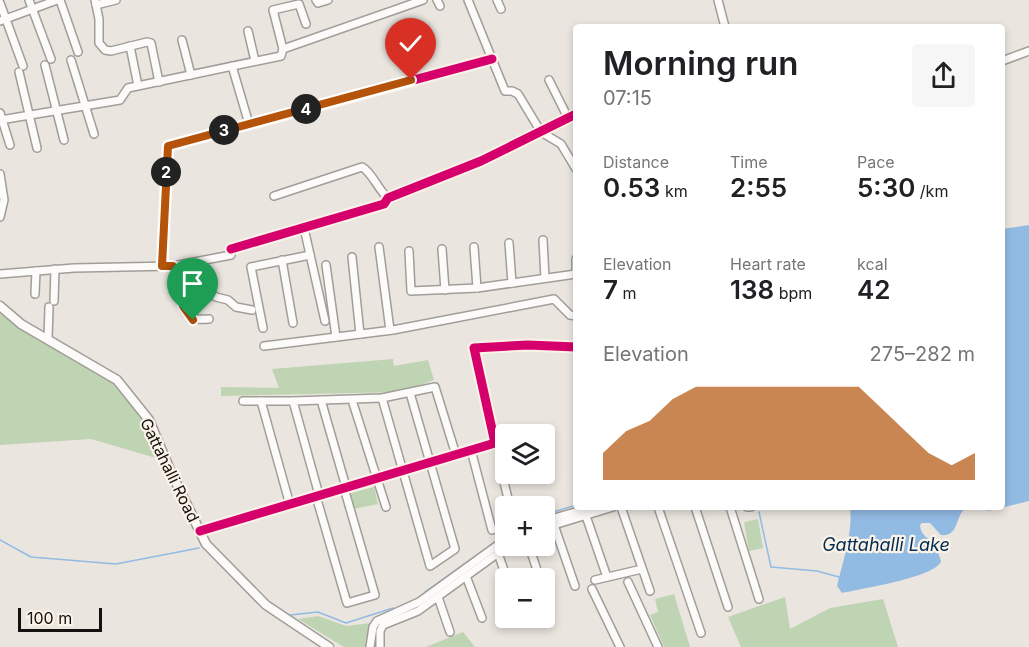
<!DOCTYPE html>
<meta charset="utf-8">
<style>
body{margin:0;font-family:Inter,sans-serif;background:#f6f6f6;color:#202124;height:100vh;display:flex;flex-direction:column;font-size:22px;white-space:nowrap}
*{box-sizing:border-box;margin:0}
p{font-size:20px;color:#757577}
.icon{flex:none;width:33px;height:33px;fill:none;stroke:currentColor;stroke-width:2;stroke-linecap:round;stroke-linejoin:round}
.map{position:relative;flex:1;overflow:hidden}
.details{position:absolute;left:573px;top:24px;width:432px;height:486px;display:flex;flex-direction:column;background:#fff;border-radius:6px;box-shadow:0 3px 9px #0003}
.details>*{flex:none}
.tools{position:absolute;left:495px;top:424px;display:grid;gap:12px}
.tools a{display:grid;place-items:center;width:60px;height:60px;border-radius:6px;background:#fff;box-shadow:0 3px 9px #0003;font-size:30px}
.scale{position:absolute;left:18px;bottom:15px;width:84px;box-sizing:border-box;padding-left:6px;border:3px solid #15110e;border-top:0;font-size:16px;line-height:21px;white-space:nowrap;color:#15110e;-webkit-text-stroke:4px #fcf3e8;paint-order:stroke}
.pin{position:absolute;display:grid;place-items:center;width:51px;height:51px;color:#fff;margin:-62px -26px;border-radius:50% 50% 50% 0;rotate:-45deg;box-shadow:0 0 6px #0007}
.pin .icon{rotate:45deg}
.km{position:absolute;width:30px;height:30px;margin:-15px;border-radius:50%;background:#222;color:#fff;font-size:16px;line-height:30px;text-align:center}
.round{display:grid;place-items:center;flex:none;width:63px;height:63px;border-radius:6px;background:#f6f6f6}
.headline{display:flex;align-items:center;justify-content:space-between;height:102px;padding:0 30px}
h1{font-size:33px;font-weight:600;line-height:45px}
.metrics{display:grid;grid-template-columns:repeat(3,1fr);gap:9px;height:102px;padding:6px 30px}
.metrics div{display:grid;align-content:center}
.metrics b{font-size:26px;font-weight:600}
.metrics small{font-size:16px;font-weight:400}
.metrics p{font-size:16px}
.chart{height:168px;padding:12px 30px}
.chart p{display:flex;justify-content:space-between}
.chart svg{width:100%;height:108px;margin-top:6px;fill:#b45309;opacity:.7}
.map>svg:first-child{display:block}
.green{fill:#bfd4b2}
.water{fill:#92bbe4}
.lines{fill:none;stroke-linecap:round;stroke-linejoin:round}
.stream{stroke:#92bbe4;stroke-width:1.5}
.minor-casing{stroke:#a19e99;stroke-width:10}
.major-casing{stroke:#a19e99;stroke-width:11}
.minor{stroke:#fcfbfa;stroke-width:7}
.major{stroke:#fcfbfa;stroke-width:8}
.cycleway-casing{stroke:#fcf3e8;stroke-width:13}
.cycleway{stroke:#d6006c;stroke-width:9}
.route-casing{stroke:#fff;stroke-width:12}
.route{stroke:#b45309;stroke-width:8}
.labels{text-anchor:middle;stroke-width:4.5;stroke-linejoin:round;paint-order:stroke}
.street-label{font-size:16px;fill:#15110e;stroke:#fcf3e8}
.water-label{font-size:18px;font-style:italic;fill:#002d54;stroke:#fcf3e8}
</style>
<div class="map">
<svg width="1029" height="647" viewBox="0 0 1029 647">
<rect width="100%" height="100%" fill="#eae5df"/>
<g class="green">
<polygon points="0,309 35,338 109,379 140,415 156,458 91,439 0,445"/>
<polygon points="393,359 394,366 428,360 434,380 401,392 221,396 221,387 279,388 272,369"/>
<polygon points="374,487 378,504 353,509 348,494"/>
<polygon points="758,519 763,548 749,551 744,522"/>
<polygon points="674,594 690,647 664,647 650,615 658,612 655,599"/>
<polygon points="785,597 790,629 830,608 883,599 898,647 741,647 728,617"/>
<polygon points="318,616 346,626 371,623 371,640 365,647 344,647 298,619"/>
<polygon points="463,632 475,647 426,647"/>
</g>
<g class="water">
<polygon points="1029,225 1029,501 988,511 983,507 1002,507 1002,229"/>
<path d="M850,507H966C955,516 959,537 941,535L930,523H922L920,525C921,537 929,537 935,546C938,550 939,556 941,561C937,577 860,589 842,593L837,586C843,560 853,534 850,507Z"/>
</g>
<g class="lines">
<g class="stream">
<polyline points="759,512 771,567 817,571 839,577"/>
<polyline points="544,515 576,505"/>
<polyline points="0,540 31,557 116,564 199,548"/>
<polyline points="425,592 506,534"/>
<polyline points="290,615 318,612 346,623 393,608"/>
</g>
<g class="minor-casing">
<g id="minor">
<polyline points="29,0 51,59"/>
<polyline points="60,0 78,52"/>
<polyline points="95,0 99,19 99,43 105,50 111,51 147,42 151,43 159,82"/>
<polyline points="316,0 318,3 328,0"/>
<polyline points="437,0 440,6"/>
<polyline points="468,0 505,91 512,91 518,94 541,132 561,144 576,169"/>
<polyline points="497,0 501,9"/>
<polyline points="718,0 725,27"/>
<polyline points="0,3 23,66"/>
<polyline points="96,5 116,0"/>
<polyline points="0,21 57,0"/>
<polyline points="248,31 255,61"/>
<polyline points="182,40 191,75"/>
<polyline points="130,46 137,81"/>
<polyline points="283,49 273,10 299,4 306,24"/>
<polyline points="71,60 94,134"/>
<polyline points="1002,61 1029,51"/>
<polyline points="45,65 64,140"/>
<polyline points="232,66 249,124"/>
<polyline points="19,72 37,148"/>
<polyline points="549,80 568,118"/>
<polyline points="0,113 10,145"/>
<polyline points="0,120 120,100 128,88 281,56 283,49 423,0"/>
<polyline points="0,174 4,200 0,217"/>
<path d="M274,196L362,167C372,172 378,190 388,198"/>
<polyline points="304,228 325,321"/>
<polyline points="543,240 545,278"/>
<polyline points="509,243 512,283"/>
<polyline points="379,247 390,330"/>
<polyline points="474,247 477,288"/>
<polyline points="231,249 384,204 388,198 481,161 576,114"/>
<polyline points="442,249 445,290"/>
<polyline points="409,251 411,291 477,288 576,274"/>
<polyline points="352,257 360,334"/>
<polyline points="282,260 293,323"/>
<polyline points="326,265 336,337"/>
<polyline points="162,266 168,146 492,59"/>
<polyline points="173,266 188,290 203,289 216,297 228,300 236,307 252,310"/>
<polyline points="0,274 74,268 173,266 231,255"/>
<polyline points="576,274 576,259"/>
<path d="M188,290L183,306C189,320 196,320 209,319"/>
<polyline points="35,294 36,271"/>
<polyline points="54,301 55,269"/>
<polyline points="263,328 251,267 310,255"/>
<polyline points="48,339 49,307"/>
<polyline points="264,346 393,330 554,299 570,315 576,316"/>
<polyline points="382,398 430,566 455,549 410,393"/>
<polyline points="321,400 346,487"/>
<polyline points="352,400 386,507"/>
<polyline points="243,401 261,401"/>
<polyline points="471,450 492,530"/>
<polyline points="504,482 510,507"/>
<polyline points="319,495 293,401 382,398 435,387 456,455"/>
<polyline points="316,496 347,603 375,595 344,488"/>
<polyline points="290,505 261,401 293,401"/>
<polyline points="621,507 650,591"/>
<polyline points="658,507 701,633"/>
<polyline points="695,507 728,607"/>
<polyline points="730,507 759,599"/>
<polyline points="747,507 751,507"/>
<polyline points="586,516 607,577"/>
<polyline points="544,521 593,507"/>
<polyline points="554,525 575,586"/>
<polyline points="544,528 613,507"/>
<polyline points="200,531 495,443 474,348 528,345 576,347"/>
<polyline points="529,546 540,579"/>
<polyline points="498,553 507,579"/>
<polyline points="466,576 482,618"/>
<polyline points="595,580 642,569"/>
<polyline points="628,582 658,647"/>
<polyline points="592,589 620,647"/>
<polyline points="438,597 450,632"/>
<polyline points="370,647 373,627 377,621 419,602 506,539"/>
<polyline points="380,647 380,631 383,625 418,611 508,546"/>
</g>
</g>
<g class="major-casing">
<polyline id="major" points="0,306 21,324 117,380 149,420 170,470 206,544 266,605 329,647"/>
</g>
<use href="#minor" class="minor"/>
<use href="#major" class="major"/>
<g class="cycleway-casing">
<g id="cycleway">
<polyline points="231,249 384,204 388,198 481,161 576,114"/>
<polyline points="162,266 168,146 492,59"/>
<polyline points="200,531 495,443 474,348 528,345 576,347"/>
</g>
</g>
<use href="#cycleway" class="cycleway"/>
</g>
<g class="lines">
<g class="route-casing">
<polyline id="route" points="193,320 183,306 188,290 173,266 162,266 168,146 411,80"/>
</g>
<use href="#route" class="route"/>
</g>
<g class="labels">
<g class="street-label">
<text transform="translate(170 470) rotate(64)" y="6">Gattahalli Road</text>
</g>
<g class="water-label">
<text x="886" y="551">Gattahalli Lake</text>
</g>
</g>
</svg>
<div class="tools">
<a><svg class="icon" aria-label="layers" viewBox="0 0 24 24"><path d="M12 4l9 5-9 5-9-5zM3 14l9 5 9-5"/></svg></a>
<a>+</a>
<a>−</a>
</div>
<div class="scale">100 m</div>
<div class="pin" style="left:193px;top:320px;background:#1e9e55"><svg class="icon" aria-label="arrive" viewBox="0 0 24 24"><path d="M6 21V4h12l-3 4 3 4H6"/></svg></div>
<div class="pin" style="left:411px;top:80px;background:#d93025"><svg class="icon" aria-label="check" viewBox="0 0 24 24"><path d="M5 12l5 5 9-10"/></svg></div>
<b class="km" style="left:166px;top:172px">2</b>
<b class="km" style="left:224px;top:130px">3</b>
<b class="km" style="left:306px;top:109px">4</b>
<section class="details">
<div class="headline"><div><h1>Morning run</h1><p>07:15</p></div><a class="round"><svg class="icon" aria-label="share" viewBox="0 0 24 24"><path d="M12 15V3M7 8l5-5 5 5M5 13v7h14v-7"/></svg></a></div>
<div class="metrics">
<div><p>Distance</p><b>0.53<small> km</small></b></div>
<div><p>Time</p><b>2:55</b></div>
<div><p>Pace</p><b>5:30<small> /km</small></b></div>
</div>
<div class="metrics">
<div><p>Elevation</p><b>7<small> m</small></b></div>
<div><p>Heart rate</p><b>138<small> bpm</small></b></div>
<div><p>kcal</p><b>42</b></div>
</div>
<div class="chart"><p><span>Elevation</span>275–282 m</p>
<svg viewBox="0 0 160 44" preserveAspectRatio="none"><path d="M0 44V33L10 24L20 20L30 11L40 6L50 6L60 6L70 6L80 6L90 6L100 6L110 6L120 15L130 24L140 33L150 38L160 33V44z"/></svg>
</div>
</section>
</div>
